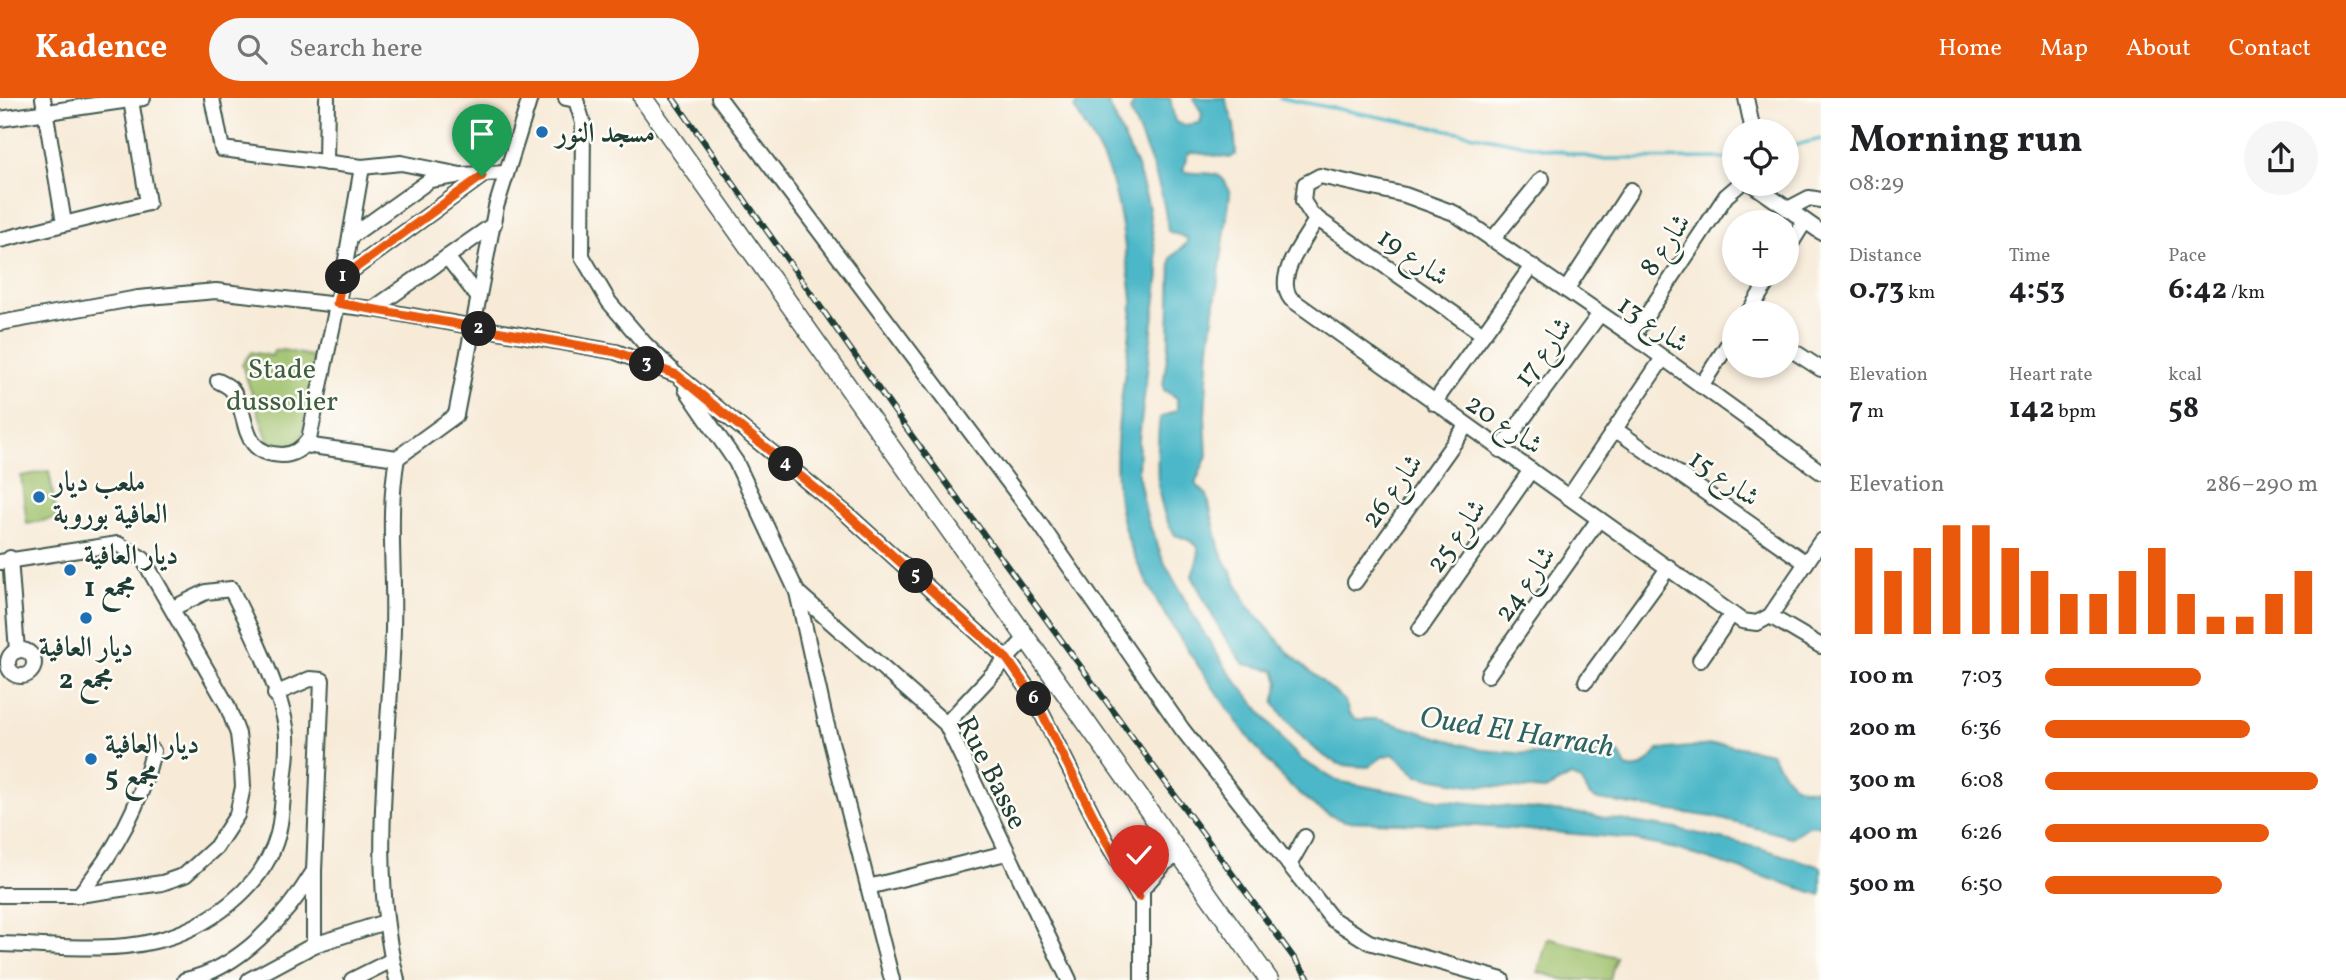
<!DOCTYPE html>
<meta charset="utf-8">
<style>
body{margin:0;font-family:Vollkorn,Amiri,serif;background:#f6f6f6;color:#202124;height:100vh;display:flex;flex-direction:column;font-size:26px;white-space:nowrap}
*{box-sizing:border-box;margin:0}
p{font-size:23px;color:#757577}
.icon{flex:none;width:38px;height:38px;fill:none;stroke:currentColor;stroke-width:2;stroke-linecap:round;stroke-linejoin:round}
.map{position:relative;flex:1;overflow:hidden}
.details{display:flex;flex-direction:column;background:#fff;width:525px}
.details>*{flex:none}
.tools{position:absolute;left:1722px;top:21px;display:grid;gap:14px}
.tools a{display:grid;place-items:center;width:77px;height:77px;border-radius:50%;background:#fff;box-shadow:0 4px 10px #0003;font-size:35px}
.pin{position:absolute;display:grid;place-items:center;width:60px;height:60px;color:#fff;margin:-72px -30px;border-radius:50% 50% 50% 0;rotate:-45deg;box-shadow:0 0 7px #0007}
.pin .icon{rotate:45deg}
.km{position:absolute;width:35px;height:35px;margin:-18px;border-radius:50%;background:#222;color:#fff;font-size:19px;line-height:35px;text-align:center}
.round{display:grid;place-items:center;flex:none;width:74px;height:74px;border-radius:37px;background:#f6f6f6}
.headline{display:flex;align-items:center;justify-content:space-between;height:119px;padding:0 28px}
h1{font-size:38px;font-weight:700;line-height:52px}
.metrics{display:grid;grid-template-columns:repeat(3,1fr);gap:10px;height:119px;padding:7px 28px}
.metrics div{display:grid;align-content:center}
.metrics b{font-size:30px;font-weight:700}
.metrics small{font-size:19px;font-weight:400}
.metrics p{font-size:19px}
.chart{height:196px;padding:14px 28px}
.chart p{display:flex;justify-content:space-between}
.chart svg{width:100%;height:126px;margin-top:7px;stroke:#ea580c;stroke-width:6}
ul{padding:0 28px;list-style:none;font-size:23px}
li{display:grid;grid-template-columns:112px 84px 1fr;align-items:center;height:52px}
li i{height:18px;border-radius:9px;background:#ea580c}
header{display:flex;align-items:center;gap:42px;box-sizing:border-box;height:98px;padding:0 35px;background:#ea580c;color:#fff}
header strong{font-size:33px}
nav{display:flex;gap:38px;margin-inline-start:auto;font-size:24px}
.search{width:490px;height:63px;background:#f6f6f6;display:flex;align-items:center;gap:18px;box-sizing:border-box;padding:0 24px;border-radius:38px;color:#757577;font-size:26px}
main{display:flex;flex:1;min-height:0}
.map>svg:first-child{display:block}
.green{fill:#9dbf69;stroke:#5e7e4e;stroke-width:2}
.water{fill:#4cb7c8;stroke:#367a7e;stroke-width:2}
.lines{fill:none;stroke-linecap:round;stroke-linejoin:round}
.stream{stroke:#4cb7c8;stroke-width:3.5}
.minor-casing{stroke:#3f574c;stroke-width:18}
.major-casing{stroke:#3f574c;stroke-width:21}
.minor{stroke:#fff;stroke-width:14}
.major{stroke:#fff;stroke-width:18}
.rail-casing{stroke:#1f3d34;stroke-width:6}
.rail{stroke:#fdfcf7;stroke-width:3.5;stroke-dasharray:10;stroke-linecap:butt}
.route-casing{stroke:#fff;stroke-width:14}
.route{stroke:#ea580c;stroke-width:9}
.poi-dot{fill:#1f6fb2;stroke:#fdfcf7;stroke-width:2.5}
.labels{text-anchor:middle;stroke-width:5;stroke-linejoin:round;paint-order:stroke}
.poi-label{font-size:28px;font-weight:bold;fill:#1f3d34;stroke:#fdfcf7;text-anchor:start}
.street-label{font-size:28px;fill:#1f3d34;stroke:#fdfcf7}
.park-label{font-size:28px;fill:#3e5e41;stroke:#fdfcf7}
.water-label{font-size:30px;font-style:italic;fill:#2c6260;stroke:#fdfcf7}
</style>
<header>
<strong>Kadence</strong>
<div class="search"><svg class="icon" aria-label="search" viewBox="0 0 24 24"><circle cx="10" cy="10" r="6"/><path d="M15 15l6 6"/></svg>Search here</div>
<nav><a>Home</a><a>Map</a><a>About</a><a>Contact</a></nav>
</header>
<main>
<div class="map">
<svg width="1821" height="882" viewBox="0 0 1821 882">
<rect width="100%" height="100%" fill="#fdfcf7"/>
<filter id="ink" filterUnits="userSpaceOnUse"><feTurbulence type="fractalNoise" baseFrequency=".0143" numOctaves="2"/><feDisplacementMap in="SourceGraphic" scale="14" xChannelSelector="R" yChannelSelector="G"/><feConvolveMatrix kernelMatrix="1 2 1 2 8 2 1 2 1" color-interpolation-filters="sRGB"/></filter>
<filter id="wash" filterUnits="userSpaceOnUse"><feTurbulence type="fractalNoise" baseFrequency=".00686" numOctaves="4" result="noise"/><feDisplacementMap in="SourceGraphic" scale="28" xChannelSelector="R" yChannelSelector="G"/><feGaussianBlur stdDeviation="1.57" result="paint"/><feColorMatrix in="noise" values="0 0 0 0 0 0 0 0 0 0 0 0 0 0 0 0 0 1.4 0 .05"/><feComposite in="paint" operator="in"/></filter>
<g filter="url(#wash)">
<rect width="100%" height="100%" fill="#f7ead7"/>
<g class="green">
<polygon points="283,252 316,259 301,343 288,351 271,351 242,267 251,254 272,258 274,253"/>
<polygon points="49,373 57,420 27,426 21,378"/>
<polygon points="1548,840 1616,859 1610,882 1566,882 1538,874"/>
</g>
<g class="water">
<path d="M1080,0H1106L1138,71L1148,106L1159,175L1139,341L1138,376L1147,420L1163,462L1197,524L1226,570L1287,647L1302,662L1337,683L1439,702L1575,715L1678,731L1760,750L1821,769V797L1676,751L1623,740L1478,728L1344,723C1297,707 1256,651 1228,611C1191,557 1134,480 1121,416C1107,346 1129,276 1132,205C1132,190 1128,173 1126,158C1118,90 1111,68 1074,10Z"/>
<path d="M1136,0H1170L1175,24L1184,27L1200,25L1202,15L1193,0H1225L1234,26L1236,56L1230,60L1191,54L1187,57L1183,73C1204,80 1223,65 1230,97L1209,248L1205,318L1207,358L1195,386L1207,397L1220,453L1249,509L1290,556L1345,603L1349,616L1356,621H1377L1481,652L1552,658L1619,655L1626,669C1642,675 1649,663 1658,652L1724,646L1771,655C1784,676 1792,696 1821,690V728H1809L1791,739L1713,719L1598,702L1590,698L1581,682L1571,678L1545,692L1470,687L1418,678L1393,656L1382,659L1369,669C1359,668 1347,669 1337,665C1313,655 1288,625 1274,605L1279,585L1275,572L1244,566L1221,534L1192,478C1200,452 1207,447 1175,437C1153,406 1157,362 1159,327L1160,320L1177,312V300L1164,292L1163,288L1169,244L1171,160L1187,145V140L1168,133C1164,90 1147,53 1130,13Z"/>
</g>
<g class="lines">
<g class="stream">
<polyline points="1280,0 1600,61 1734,60"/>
<polyline points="1787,49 1821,41"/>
</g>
</g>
</g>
<g filter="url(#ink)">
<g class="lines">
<g class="minor-casing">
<g id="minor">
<polyline points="43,0 64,125"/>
<polyline points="212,0 222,51 362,69 401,65 461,77 506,75"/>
<polyline points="566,0 576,2 583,25 582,158 609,204 645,246 672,272"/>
<polyline points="719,0 1040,426 1182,631 1332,821 1369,844 1502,882"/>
<polyline points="1746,0 1753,33"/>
<polyline points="0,21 143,0"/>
<polyline points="326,65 327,0"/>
<polyline points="1752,86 1821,134"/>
<polyline points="1788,111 1809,100 1821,102"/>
<path d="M1317,120C1306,141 1273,178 1291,201L1742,523L1757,525L1770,518L1821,443"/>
<polyline points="350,139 430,82 456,78"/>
<polyline points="0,142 148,105 131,2"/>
<polyline points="1492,142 1542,81"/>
<polyline points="1787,152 1805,123"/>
<polyline points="447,159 478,199"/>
<polyline points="343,179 482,78"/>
<polyline points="1566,192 1631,92"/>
<polyline points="373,211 494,126"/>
<polyline points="1748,215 1772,177"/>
<polyline points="0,225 138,200 216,193 373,211 616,254 677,277 848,417 1007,561 1033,598 1105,741 1139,799"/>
<polyline points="1483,236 1312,117 1303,103 1305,86 1320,78 1405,97 1454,115 1633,238 1821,374"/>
<polyline points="1633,238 1726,98 1740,86"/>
<polyline points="1787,249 1821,271"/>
<path d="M218,283C222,285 229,288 232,292C251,317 237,356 282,357C294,357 302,351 309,341L343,179L362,69"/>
<polyline points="1701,288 1734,237"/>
<polyline points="686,291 736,364 797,494 825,620 892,882"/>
<polyline points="1434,305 1532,168"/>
<polyline points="1616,332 1806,465"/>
<polyline points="305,347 397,360"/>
<polyline points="1500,352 1599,217"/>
<polyline points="1569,399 1663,260"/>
<polyline points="10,460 17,553"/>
<polyline points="0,464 118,446 143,461 227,607 238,636 242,671 243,689 237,717 216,749 185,777 162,785 79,797 0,797"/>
<polyline points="1355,484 1466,328"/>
<polyline points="797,494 946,626 1069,882"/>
<polyline points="1770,518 1821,548"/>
<polyline points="1420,531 1531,372"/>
<circle cx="21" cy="565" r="13"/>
<polyline points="1700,562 1732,516"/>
<polyline points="1488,577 1599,421"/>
<polyline points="1586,583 1669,469"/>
<polyline points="946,626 1026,540"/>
<polyline points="1289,767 1305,739"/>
<polyline points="868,789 1006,755"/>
<path d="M79,797C115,754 141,708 153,653"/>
<path d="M0,846C49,847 107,855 155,843C206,831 264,790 278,736C282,718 283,700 284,683C286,666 289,645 286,629C279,588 250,529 231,491L206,494L173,510"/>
<polyline points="314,847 385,824"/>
<path d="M185,882C239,871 286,819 314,773L322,582L310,581L275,596"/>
<polyline points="249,882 314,847 314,773"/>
<polyline points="352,882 392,862"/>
<path d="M397,882C368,766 390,649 393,531C395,474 387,416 397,360L456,317L496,109L530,0"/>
<polyline points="1142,882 1142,791 1165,765 1179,756"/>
</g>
</g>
<g class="major-casing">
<polyline id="major" points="643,0 1269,882"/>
</g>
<use href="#minor" class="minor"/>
<use href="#major" class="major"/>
<g class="rail-casing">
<polyline id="rail" points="673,0 904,327 1310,882"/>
</g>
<use href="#rail" class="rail"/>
</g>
</g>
<g class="lines" filter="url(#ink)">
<g class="route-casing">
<polyline id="route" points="482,78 343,179 337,205 616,254 677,277 848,417 1007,561 1033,598 1105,741 1139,799"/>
</g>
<use href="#route" class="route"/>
</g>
<g class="poi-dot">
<circle cx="542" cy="34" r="7"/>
<circle cx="39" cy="399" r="7"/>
<circle cx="70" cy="472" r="7"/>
<circle cx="86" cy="520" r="7"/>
<circle cx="91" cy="661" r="7"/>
</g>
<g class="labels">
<g class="poi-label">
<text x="556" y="44">مسجد النور</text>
<text x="53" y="393">ملعب ديار<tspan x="53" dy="32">العافية بوروبة</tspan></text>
<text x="84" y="466">ديار العافية<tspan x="84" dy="32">مجمع 1</tspan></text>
<text x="86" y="558" text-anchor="middle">ديار العافية<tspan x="86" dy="32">مجمع 2</tspan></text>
<text x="105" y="655">ديار العافية<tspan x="105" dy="32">مجمع 5</tspan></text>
</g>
<g class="street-label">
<text transform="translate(1664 146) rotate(-56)" y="10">شارع 8</text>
<text transform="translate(1414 158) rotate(35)" y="10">شارع 19</text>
<text transform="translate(1654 225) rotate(35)" y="10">شارع 13</text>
<text transform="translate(1542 253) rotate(-54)" y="10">شارع 17</text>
<text transform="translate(1505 325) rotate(34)" y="10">شارع 20</text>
<text transform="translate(1725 379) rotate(35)" y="10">شارع 15</text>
<text transform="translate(1391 392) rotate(-54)" y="10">شارع 26</text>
<text transform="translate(1455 437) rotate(-55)" y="10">شارع 25</text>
<text transform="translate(1524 485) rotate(-55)" y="10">شارع 24</text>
<text transform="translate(993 674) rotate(63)" y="10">Rue Basse</text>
</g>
<g class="park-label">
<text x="282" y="280">Stade<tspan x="282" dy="32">dussolier</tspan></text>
</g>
<g class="water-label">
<text transform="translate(1517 633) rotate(9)" y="10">Oued El Harrach</text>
</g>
</g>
</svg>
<div class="tools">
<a><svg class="icon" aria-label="locate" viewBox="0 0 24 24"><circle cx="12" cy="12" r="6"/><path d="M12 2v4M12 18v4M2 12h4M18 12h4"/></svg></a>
<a>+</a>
<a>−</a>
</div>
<div class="pin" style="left:482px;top:78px;background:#1e9e55"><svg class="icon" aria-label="arrive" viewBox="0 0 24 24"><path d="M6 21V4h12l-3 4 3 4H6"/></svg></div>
<div class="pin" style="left:1139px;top:799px;background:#d93025"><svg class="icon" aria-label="check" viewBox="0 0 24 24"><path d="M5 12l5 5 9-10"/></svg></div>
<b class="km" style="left:343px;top:179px">1</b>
<b class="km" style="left:479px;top:231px">2</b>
<b class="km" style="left:647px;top:266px">3</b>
<b class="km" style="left:786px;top:366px">4</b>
<b class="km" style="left:916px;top:478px">5</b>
<b class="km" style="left:1034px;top:601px">6</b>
</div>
<section class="details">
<div class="headline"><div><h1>Morning run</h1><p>08:29</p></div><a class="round"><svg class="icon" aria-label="share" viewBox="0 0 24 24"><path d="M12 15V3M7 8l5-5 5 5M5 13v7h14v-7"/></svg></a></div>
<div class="metrics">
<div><p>Distance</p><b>0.73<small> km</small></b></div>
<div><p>Time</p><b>4:53</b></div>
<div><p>Pace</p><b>6:42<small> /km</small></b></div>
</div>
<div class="metrics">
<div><p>Elevation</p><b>7<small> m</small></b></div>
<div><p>Heart rate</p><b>142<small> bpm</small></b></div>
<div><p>kcal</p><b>58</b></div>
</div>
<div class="chart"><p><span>Elevation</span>286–290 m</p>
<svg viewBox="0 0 160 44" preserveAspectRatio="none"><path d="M5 44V14M15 44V22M25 44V14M35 44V6M45 44V6M55 44V14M65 44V22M75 44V30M85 44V30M95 44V22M105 44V14M115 44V30M125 44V38M135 44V38M145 44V30M155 44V22"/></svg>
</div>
<ul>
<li><b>100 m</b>7:03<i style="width:57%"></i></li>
<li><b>200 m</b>6:36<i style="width:75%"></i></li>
<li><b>300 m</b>6:08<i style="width:100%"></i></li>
<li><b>400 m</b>6:26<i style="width:82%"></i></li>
<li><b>500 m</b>6:50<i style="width:65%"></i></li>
</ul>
</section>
</main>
